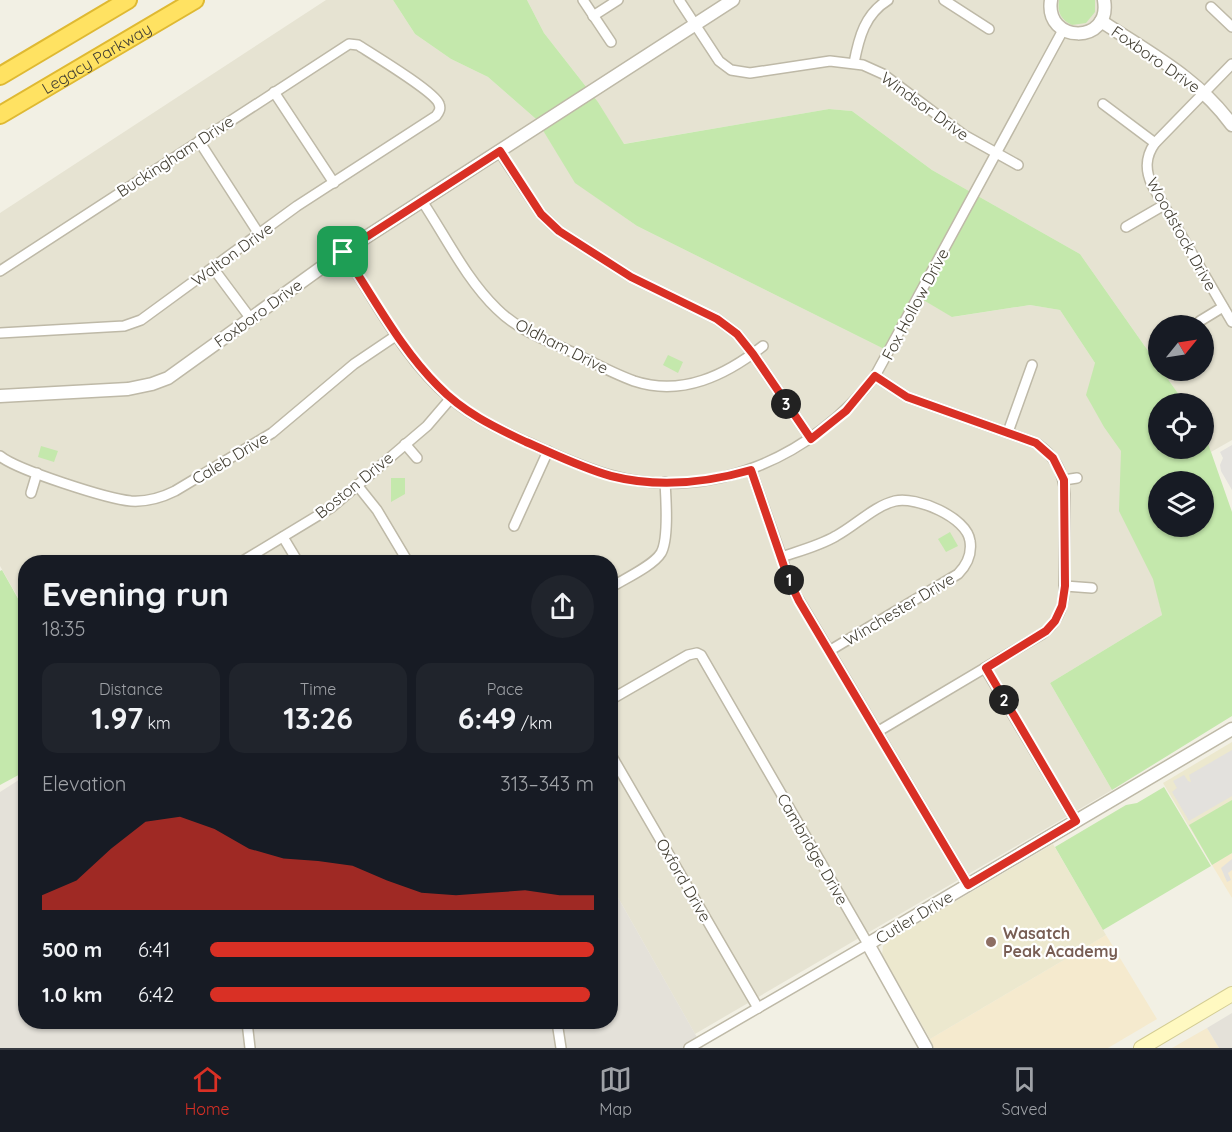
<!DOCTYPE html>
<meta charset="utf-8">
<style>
body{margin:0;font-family:Quicksand,sans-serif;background:#20242c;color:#f1f3f6;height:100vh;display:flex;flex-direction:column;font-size:22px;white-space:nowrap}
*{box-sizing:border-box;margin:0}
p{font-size:20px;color:#9ea1a6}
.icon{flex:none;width:33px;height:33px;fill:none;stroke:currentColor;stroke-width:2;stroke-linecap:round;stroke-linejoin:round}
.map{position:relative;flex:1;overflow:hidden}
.sheet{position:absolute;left:18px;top:555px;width:600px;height:474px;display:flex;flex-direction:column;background:#171b24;border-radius:24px;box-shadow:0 2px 4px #0004}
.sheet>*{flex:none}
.needle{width:39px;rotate:60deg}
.controls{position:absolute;left:1148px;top:315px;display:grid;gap:12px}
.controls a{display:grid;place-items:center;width:66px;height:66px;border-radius:50%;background:#171b24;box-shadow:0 2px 4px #0004;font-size:30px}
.pin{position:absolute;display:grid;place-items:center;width:51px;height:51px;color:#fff;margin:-26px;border-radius:12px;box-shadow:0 3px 9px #0006}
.km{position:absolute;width:30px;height:30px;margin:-15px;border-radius:50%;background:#222;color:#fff;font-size:16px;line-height:30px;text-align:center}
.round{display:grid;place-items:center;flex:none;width:63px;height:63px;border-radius:32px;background:#20242c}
.head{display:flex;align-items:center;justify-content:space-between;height:102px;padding:0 24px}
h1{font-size:33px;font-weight:700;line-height:45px}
.figures{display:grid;grid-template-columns:repeat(3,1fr);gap:9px;height:102px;padding:6px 24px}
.figures div{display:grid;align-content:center;border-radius:15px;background:#20242c;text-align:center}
.figures b{font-size:30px;font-weight:700}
.figures small{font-size:16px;font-weight:400}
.figures p{font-size:16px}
.chart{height:168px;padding:12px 24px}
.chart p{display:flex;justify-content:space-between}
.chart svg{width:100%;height:108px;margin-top:6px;fill:#d93025;opacity:.7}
ul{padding:0 24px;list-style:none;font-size:20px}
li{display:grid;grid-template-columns:96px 72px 1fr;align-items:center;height:45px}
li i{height:15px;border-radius:8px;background:#d93025}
.tabs{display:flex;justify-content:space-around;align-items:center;height:84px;border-top:2px solid #363941;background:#171b24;font-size:16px;color:#9ea1a6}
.tabs a{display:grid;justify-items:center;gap:3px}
.tabs .on{color:#d93025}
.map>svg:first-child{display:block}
.residential{fill:#e6e3d2}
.commercial{fill:#f5eace}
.industrial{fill:#e4e1d9}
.education{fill:#ece8ce}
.green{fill:#c4e8ac;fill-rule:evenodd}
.parking{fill:#e3e1dd}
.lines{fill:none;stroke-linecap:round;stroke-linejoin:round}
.minor-casing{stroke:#beb9a7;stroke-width:12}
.tertiary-casing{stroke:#beb9a7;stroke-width:15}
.secondary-casing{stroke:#d3cc93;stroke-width:16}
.motorway-casing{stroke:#dfb932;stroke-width:20}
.minor{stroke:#fff;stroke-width:9}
.tertiary{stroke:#fff;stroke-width:12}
.secondary{stroke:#fff9c1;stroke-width:14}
.motorway{stroke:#ffe262;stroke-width:16}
.route-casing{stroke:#fff;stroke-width:12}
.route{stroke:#d93025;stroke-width:8}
.education-dot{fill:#8d6e63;stroke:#fff;stroke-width:2}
.labels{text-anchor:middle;stroke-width:4.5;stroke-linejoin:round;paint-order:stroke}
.street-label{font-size:16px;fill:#444034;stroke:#fff}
.education-label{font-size:16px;font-weight:bold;fill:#785e54;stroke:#fff;text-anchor:start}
</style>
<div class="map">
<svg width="1232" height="1048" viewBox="0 0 1232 1048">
<rect width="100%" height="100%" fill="#f2f0e4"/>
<g class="residential">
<polygon points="326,0 393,0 415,34 451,59 488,77 536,119 576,183 637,226 884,349 913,294 953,317 1030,305 1060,310 1095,363 1127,452 1162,615 1050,683 1112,790 695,1034 611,885 610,562 26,562 25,610 0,566 0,213"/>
<polygon points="527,0 1232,0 1232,440 1211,452 1203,429 1203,404 1185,403 1162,371 1203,370 1203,326 1158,326 1158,365 1080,254 932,170 852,111 829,109 623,144 598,102 544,33"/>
</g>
<g class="commercial">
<polygon points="1232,853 1232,898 1212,865"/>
<polygon points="1106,935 1157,1019 1108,1048 934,1048 930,1039"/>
<polygon points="1207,1028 1219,1048 1172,1048"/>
</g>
<g class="industrial">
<polygon points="25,776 26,1022 610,1022 611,885 703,1048 0,1048 0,792"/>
<polygon points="1232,1013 1232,1048 1219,1048 1207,1028"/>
</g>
<g class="education">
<polygon points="1232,742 1232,853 1212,865 1163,783"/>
<polygon points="1053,844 1106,935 930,1039 882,955 883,946 888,941"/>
</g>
<g class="green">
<path d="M393,0H527L544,33L598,102L624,144L829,109L852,111L932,170L1080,254L1158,365V370L1162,371L1185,403L1158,404V448H1203V429L1232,512V716L1112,790L1050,683L1162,615L1153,579L1119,511L1121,451L1104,427L1086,395L1095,363L1060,310L1030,305L952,317L913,294L884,349L637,226L575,183L536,119L488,77L451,59L415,34ZM1158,482H1203V526H1158Z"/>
<path d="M1059,0H1095V12L1086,23L1072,25C1061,20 1057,12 1059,0Z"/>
<polygon points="668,355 683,362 678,373 663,365"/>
<polygon points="41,446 58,451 54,462 38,457"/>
<polygon points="391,478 405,478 405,494 391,502"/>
<polygon points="950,532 958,546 946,552 938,539"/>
<polygon points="2,570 25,611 26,771 0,785 0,571"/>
<polygon points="1164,787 1211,866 1103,930 1055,847 1126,805 1137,803"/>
<polygon points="1232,800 1232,853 1212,865 1189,825"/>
</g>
<g class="parking">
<polygon points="1232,445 1232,490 1221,471 1220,465 1223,458 1220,452"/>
<polygon points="1232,750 1232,796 1189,821 1172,792 1177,788 1173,781 1184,775 1188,781 1191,782 1189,775"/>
<polygon points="1232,859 1232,870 1228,873 1231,880 1227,882 1221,868"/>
</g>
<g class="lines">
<g class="minor-casing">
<g id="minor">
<polyline points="583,0 611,42"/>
<polyline points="679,0 719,61 731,70 750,73 830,61 863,65 883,74 964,135 1018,165"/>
<polyline points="944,0 989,29"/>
<polyline points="1211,7 1232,27"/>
<polyline points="593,16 618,0"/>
<path d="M854,63C859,37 865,14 888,0"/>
<path d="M1232,64L1155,143C1145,157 1145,170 1152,185L1232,322"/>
<polyline points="274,92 334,183"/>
<polyline points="1103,104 1155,143"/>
<polyline points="199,141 259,234"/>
<polyline points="499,151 541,214 559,231 631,277 717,319 737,334 753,354 811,439"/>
<path d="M422,201C446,237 466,279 497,309C518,330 546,340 572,352C592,362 612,373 634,381C682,397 726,375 763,346"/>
<polyline points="1126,227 1164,205"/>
<path d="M343,252C376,301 404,359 450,398C476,420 507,433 538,447C561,457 585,468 610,475C710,503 814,457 875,376L1063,30"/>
<polyline points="213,268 251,319"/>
<path d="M0,271L349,44L358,45C372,54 435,92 439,104C441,109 439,112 436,116L297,206L141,320L124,326L0,333"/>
<polyline points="1200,321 1223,307"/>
<path d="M875,376L907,397L1036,443C1055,456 1063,471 1065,494L1064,593C1063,610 1055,625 1042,634L877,732"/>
<polyline points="1008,432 1032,365"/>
<polyline points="405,444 417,458"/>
<path d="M0,456C17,470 108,499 131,501C147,502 161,498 175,491L272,433L354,364L397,335"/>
<polyline points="751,470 793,590 968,885"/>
<polyline points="1064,480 1077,478"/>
<polyline points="357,485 377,510 408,562"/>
<polyline points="31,493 37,473"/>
<polyline points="514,526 548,451"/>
<polyline points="283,537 298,562"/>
<path d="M781,557C799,551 819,546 836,536C855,526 874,506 895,501C916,496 967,517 970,541C972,554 967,565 958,574L829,651"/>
<polyline points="241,562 332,507 427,426 451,398"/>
<polyline points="1065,586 1092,588"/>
<path d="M610,588C624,579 653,566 661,553C669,539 666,499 665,482"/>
<polyline points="985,668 1076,821"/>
<polyline points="610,700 688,655 697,653 701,655 868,944 689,1048"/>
<polyline points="610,753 758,1008"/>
<polyline points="247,1022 250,1048"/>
<polyline points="557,1022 561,1048"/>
</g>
</g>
<g class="tertiary-casing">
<g id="tertiary">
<path d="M1051,0C1044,44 1112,45 1104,0"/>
<path d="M1101,21C1149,53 1198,78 1232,125"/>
<polyline points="0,396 128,389 152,384 168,378 343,252 733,0"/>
<polyline points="926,1048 868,944 1232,729"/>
</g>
</g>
<g class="secondary-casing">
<polyline id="secondary" points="1141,1048 1232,994"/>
</g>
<g class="motorway-casing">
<g id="motorway">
<polyline points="0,76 128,0"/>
<path id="s1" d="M0,115L195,0"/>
</g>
</g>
<use href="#minor" class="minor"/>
<use href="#tertiary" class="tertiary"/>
<use href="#secondary" class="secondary"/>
<use href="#motorway" class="motorway"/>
</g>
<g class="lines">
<g class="route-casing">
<path id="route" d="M500,151L541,214L559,231L631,277L717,319L737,334L753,354L811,439L846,411L875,376L907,397L1036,443L1053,458L1064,480L1065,586L1062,606L1055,621L1046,631L986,668L1076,821L968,885L799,601L788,578L751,470C706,483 658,488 611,476C582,468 554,454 526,442C494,427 463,412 438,386C399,347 374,297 343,252Z"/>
</g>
<use href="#route" class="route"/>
</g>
<circle class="education-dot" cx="991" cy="942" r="6"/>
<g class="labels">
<g class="street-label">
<text dy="6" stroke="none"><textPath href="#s1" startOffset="112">Legacy Parkway</textPath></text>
<text transform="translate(1156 59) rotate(35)" y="6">Foxboro Drive</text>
<text transform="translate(925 106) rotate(36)" y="6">Windsor Drive</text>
<text transform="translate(175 156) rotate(-33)" y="6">Buckingham Drive</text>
<text transform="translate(1182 234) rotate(61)" y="6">Woodstock Drive</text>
<text transform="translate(232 254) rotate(-36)" y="6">Walton Drive</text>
<text transform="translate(915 304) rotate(-62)" y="6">Fox Hollow Drive</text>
<text transform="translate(258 313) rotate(-36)" y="6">Foxboro Drive</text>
<text transform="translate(562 346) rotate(27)" y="6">Oldham Drive</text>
<text transform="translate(230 458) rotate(-31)" y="6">Caleb Drive</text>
<text transform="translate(354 485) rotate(-39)" y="6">Boston Drive</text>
<text transform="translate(899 609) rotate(-31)" y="6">Winchester Drive</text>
<text transform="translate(813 849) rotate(60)" y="6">Cambridge Drive</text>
<text transform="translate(684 880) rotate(60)" y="6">Oxford Drive</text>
<text transform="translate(914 917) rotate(-31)" y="6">Cutler Drive</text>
</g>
<g class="education-label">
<text x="1003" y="939">Wasatch<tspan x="1003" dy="18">Peak Academy</tspan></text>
</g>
</g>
</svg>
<div class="controls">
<a><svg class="needle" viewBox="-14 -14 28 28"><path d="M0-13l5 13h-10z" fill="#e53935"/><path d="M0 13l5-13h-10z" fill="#9ea1a6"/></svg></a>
<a><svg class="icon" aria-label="locate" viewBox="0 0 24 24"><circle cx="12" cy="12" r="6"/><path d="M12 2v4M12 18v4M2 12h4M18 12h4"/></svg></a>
<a><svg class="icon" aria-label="layers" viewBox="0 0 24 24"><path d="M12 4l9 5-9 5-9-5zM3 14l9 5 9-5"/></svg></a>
</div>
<div class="pin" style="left:343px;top:252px;background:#1e9e55"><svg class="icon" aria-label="arrive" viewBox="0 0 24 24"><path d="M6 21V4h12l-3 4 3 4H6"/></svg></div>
<b class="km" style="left:789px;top:580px">1</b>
<b class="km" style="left:1004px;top:700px">2</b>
<b class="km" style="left:786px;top:404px">3</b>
<section class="sheet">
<div class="head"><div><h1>Evening run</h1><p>18:35</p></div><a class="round"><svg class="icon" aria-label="share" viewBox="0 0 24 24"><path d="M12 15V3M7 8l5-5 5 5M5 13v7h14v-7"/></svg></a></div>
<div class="figures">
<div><p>Distance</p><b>1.97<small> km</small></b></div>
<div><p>Time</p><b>13:26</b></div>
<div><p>Pace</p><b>6:49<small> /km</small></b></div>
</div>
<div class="chart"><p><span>Elevation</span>313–343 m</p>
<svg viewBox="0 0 160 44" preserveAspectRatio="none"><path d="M0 44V38L10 32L20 19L30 8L40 6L50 11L60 19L70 23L80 24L90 26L100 32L110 37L120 38L130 37L140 36L150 38L160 38V44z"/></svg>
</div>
<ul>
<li><b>500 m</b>6:41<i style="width:100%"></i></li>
<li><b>1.0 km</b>6:42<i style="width:99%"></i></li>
</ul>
</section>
</div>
<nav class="tabs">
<a class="on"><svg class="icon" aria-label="home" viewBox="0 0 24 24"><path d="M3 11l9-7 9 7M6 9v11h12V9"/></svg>Home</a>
<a><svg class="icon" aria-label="map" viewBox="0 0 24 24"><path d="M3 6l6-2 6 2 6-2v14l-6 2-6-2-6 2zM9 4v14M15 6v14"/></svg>Map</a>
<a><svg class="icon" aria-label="saved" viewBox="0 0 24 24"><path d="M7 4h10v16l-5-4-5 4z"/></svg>Saved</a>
</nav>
